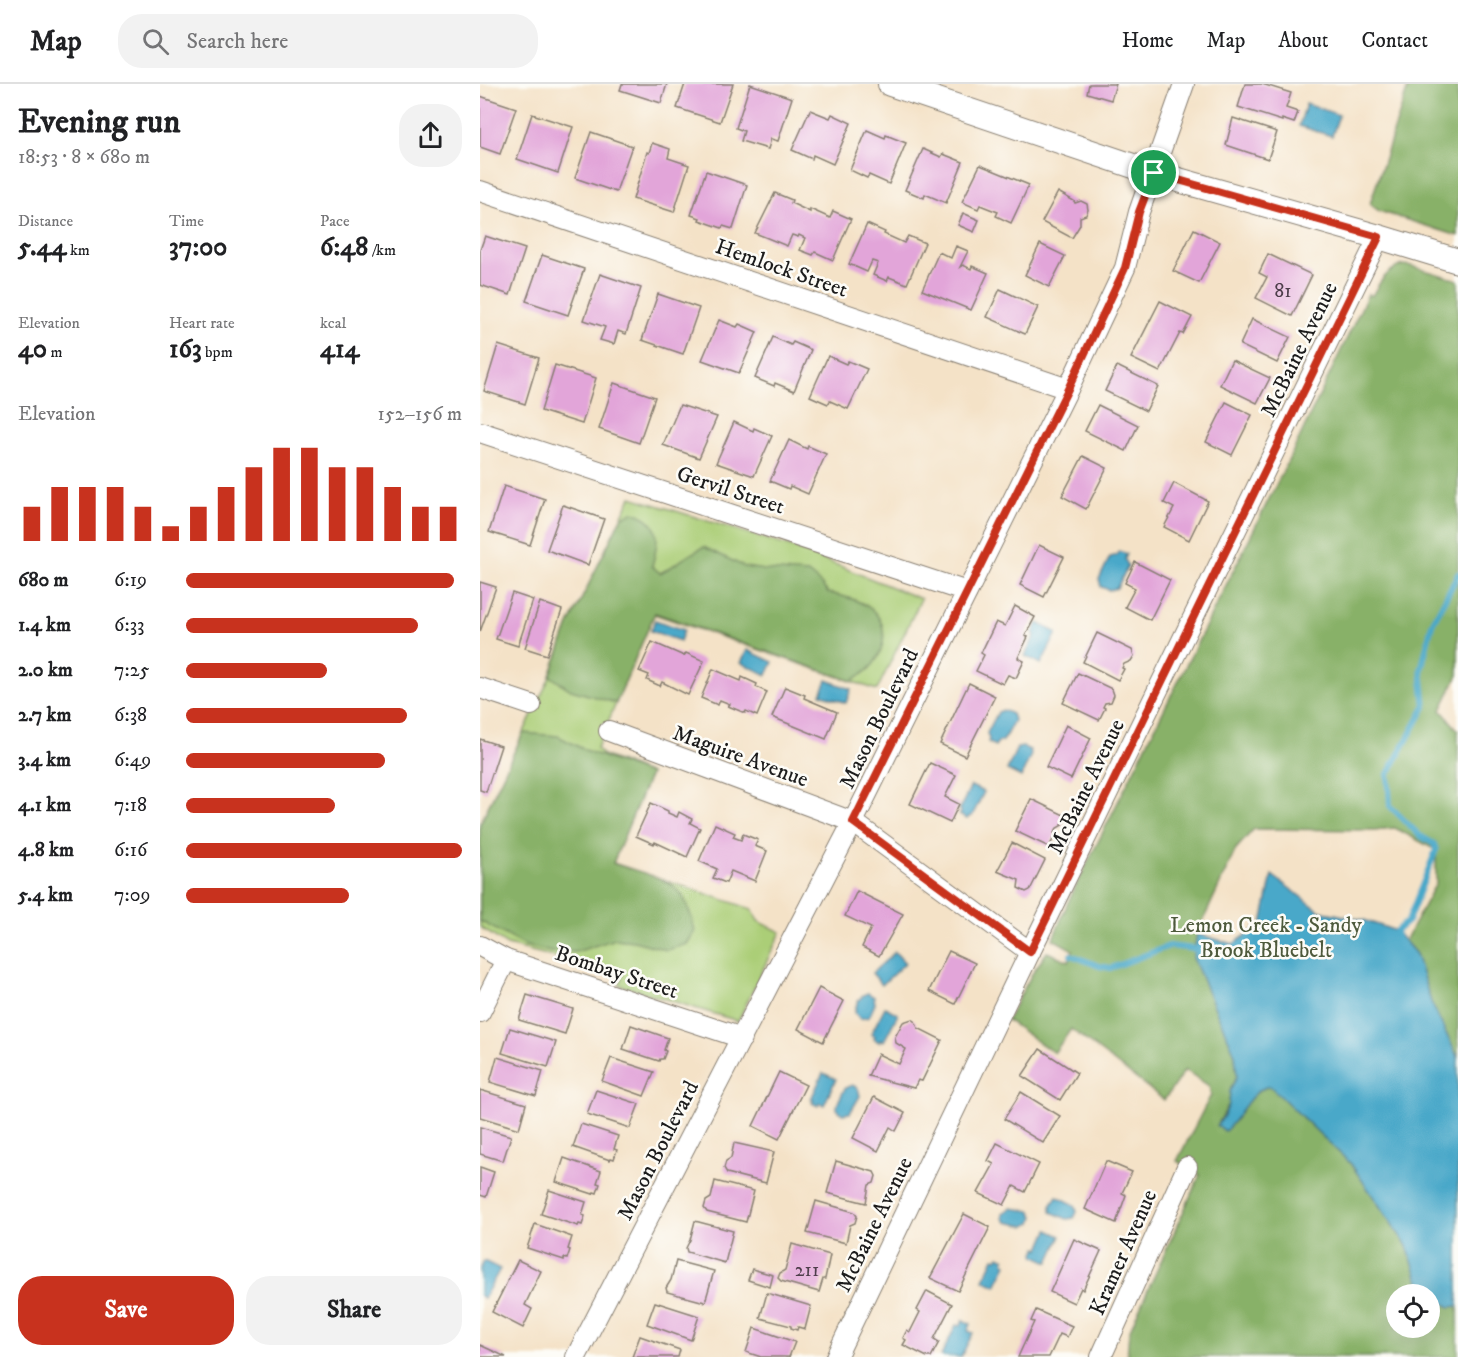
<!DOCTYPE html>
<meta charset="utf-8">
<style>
body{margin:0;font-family:"IM FELL DW Pica",serif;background:#f2f2f2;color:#202124;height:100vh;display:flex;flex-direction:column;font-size:22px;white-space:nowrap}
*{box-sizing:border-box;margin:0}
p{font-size:20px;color:#757577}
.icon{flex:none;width:33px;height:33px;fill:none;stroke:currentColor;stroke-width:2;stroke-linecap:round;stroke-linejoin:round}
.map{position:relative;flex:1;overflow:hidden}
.sheet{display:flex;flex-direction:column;background:#fff;width:480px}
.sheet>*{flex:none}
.buttons{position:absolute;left:906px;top:1200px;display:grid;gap:12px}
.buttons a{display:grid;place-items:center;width:54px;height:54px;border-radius:50%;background:#fff;box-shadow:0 6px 24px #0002;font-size:30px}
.pin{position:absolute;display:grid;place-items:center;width:51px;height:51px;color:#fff;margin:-26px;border:3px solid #fff;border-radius:50%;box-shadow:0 2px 6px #0007}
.round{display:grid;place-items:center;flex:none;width:63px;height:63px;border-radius:24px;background:#f2f2f2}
.headline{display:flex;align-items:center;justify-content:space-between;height:102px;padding:0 18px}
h1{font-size:33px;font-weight:700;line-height:45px}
.metrics{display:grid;grid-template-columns:repeat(3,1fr);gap:9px;height:102px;padding:6px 18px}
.metrics div{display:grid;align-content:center}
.metrics b{font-size:26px;font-weight:700}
.metrics small{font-size:16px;font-weight:400}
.metrics p{font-size:16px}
.chart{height:168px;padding:12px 18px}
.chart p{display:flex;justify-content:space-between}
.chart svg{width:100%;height:108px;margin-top:6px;stroke:#c8321e;stroke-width:6}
.primary-button{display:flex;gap:12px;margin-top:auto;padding:12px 18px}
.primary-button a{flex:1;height:69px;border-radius:24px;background:#c8321e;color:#fff;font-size:24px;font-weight:700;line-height:69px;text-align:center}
.primary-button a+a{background:#f2f2f2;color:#202124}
ul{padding:0 18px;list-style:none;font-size:20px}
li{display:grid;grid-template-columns:96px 72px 1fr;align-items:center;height:45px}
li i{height:15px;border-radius:8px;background:#c8321e}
header{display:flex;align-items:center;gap:36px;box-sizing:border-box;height:84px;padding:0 30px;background:#fff;border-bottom:2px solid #e0e0e0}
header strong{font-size:28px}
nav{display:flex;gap:33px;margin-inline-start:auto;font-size:21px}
.search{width:420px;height:54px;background:#f2f2f2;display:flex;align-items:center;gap:15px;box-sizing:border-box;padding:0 21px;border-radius:24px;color:#757577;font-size:22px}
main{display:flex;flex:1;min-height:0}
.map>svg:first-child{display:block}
.green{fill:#abce77;stroke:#64754a;stroke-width:1.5}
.forest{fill:#88b168;stroke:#526642;stroke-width:1.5}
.water{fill:#4aa8c9;stroke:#336272;stroke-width:1.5}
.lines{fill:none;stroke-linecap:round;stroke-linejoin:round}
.stream{stroke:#4aa8c9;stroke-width:6}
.building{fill:#e2a5d9}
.minor-casing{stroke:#887f72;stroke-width:22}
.tertiary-casing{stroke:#887f72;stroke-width:26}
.minor{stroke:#fff;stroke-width:20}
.tertiary{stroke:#fff;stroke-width:24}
.route-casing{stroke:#fff;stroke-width:12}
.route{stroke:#c8321e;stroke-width:8}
.labels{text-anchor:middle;stroke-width:5;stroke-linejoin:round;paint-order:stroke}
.number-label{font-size:20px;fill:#4e3e4b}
.street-label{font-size:22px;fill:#1c1c1c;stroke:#fdfcf7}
.park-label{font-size:22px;fill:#4e5a3c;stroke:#fdfcf7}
</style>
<header>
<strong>Map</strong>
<div class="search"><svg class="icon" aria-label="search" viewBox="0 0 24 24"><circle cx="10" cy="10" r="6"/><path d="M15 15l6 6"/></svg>Search here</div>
<nav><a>Home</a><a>Map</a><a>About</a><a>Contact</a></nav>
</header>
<main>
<section class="sheet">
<div class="headline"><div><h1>Evening run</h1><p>18:53 · 8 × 680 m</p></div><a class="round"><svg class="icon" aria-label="share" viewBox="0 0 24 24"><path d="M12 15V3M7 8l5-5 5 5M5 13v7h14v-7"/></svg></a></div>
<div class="metrics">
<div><p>Distance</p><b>5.44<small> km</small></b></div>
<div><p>Time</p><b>37:00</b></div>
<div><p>Pace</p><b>6:48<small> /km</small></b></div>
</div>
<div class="metrics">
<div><p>Elevation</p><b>40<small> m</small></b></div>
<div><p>Heart rate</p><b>163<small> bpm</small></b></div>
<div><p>kcal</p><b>414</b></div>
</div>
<div class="chart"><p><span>Elevation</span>152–156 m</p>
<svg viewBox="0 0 160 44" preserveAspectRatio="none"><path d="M5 44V30M15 44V22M25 44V22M35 44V22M45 44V30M55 44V38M65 44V30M75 44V22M85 44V14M95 44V6M105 44V6M115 44V14M125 44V14M135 44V22M145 44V30M155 44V30"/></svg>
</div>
<ul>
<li><b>680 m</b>6:19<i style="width:97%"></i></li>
<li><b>1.4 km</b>6:33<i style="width:84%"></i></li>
<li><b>2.0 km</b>7:25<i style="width:51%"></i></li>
<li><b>2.7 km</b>6:38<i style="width:80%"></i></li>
<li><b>3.4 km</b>6:49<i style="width:72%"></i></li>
<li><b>4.1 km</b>7:18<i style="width:54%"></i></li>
<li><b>4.8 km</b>6:16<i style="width:100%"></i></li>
<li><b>5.4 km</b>7:09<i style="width:59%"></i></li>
</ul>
<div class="primary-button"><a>Save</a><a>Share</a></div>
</section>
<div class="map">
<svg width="978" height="1273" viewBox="0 0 978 1273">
<rect width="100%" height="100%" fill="#fdfcf7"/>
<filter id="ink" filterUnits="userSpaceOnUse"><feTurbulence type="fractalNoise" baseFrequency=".0167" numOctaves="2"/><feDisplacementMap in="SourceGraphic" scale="12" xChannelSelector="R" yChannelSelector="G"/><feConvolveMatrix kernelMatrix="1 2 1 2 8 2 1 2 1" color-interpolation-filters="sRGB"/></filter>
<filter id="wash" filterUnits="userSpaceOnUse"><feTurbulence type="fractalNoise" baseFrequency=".008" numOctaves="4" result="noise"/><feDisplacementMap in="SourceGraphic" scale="24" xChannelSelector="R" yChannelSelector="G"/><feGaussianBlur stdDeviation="1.35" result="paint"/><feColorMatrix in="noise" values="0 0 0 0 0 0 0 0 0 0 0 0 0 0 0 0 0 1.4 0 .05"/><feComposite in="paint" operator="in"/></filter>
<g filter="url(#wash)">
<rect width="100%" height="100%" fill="#f4e2c7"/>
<polygon class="green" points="151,413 315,464 441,515 397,606 174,530 117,664 121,670 170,690 133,779 272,825 278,837 301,848 258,937 139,901 143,890 27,861 0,843 0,740 68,597 89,541"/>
<g class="forest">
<polygon points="929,0 978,0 978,152 899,127 890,120"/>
<path d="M923,181L931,182L978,196V591L961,626L978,646V974L951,918L936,870L925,857L956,799V766L915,744L894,746L774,745L756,765L717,850L713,874L755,970L757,992L750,1007L749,1020L737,1042L746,1046C761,1032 769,1007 790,1002L871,1080L927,1162L942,1207L948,1210H916V1244H950V1211L970,1222H978V1273H647L649,1248L720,1091L697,1077L731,1011L729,1002L705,986L684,1016L591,945L574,969L527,936L552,890L567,868L589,877L593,866L573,855L588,818L813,367L888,210L892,212C900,197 907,186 923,181Z"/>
<path d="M152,428C183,436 179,457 172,482L180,489C195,482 208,470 224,463L265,483L284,486L328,489L341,500L348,509C364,512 386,517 396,530C410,547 403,572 388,586C383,590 377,593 372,597L175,529L136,619L91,606L70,592L89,541L141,434Z"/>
<path d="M43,649L78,652L105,666L170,690L133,779C155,788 187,791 202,811C209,821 212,836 215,847L207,860L187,866L154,857L135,855L96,868H71L46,862L0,837V740Z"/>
</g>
<g class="water">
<polygon points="826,20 859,31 852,52 819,42"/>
<polygon points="639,467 647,470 645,475 648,482 637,504 629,506 621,503 619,495 630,473 637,471"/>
<polygon points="175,536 204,546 200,557 171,547"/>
<polygon points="558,539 577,549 561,580 545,572 555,551 553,549"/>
<polygon points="267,566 293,578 287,591 261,579"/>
<polygon points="347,596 371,605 366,619 341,610"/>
<polygon points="523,626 532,630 534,636 523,657 518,658 515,662 508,658 509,655 507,649 518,628"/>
<polygon points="543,663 550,666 551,671 541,693 527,686 537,664"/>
<polygon points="491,702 504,708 492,732 490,732 487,735 479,731 481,727 479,726"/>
<path d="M792,791L840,827L884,836L916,847L936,870L951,918L978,974V1222L970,1223L942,1207L927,1162L871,1080L790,1002C769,1006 761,1033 745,1047L737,1042L744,1032L749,1020L750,1007L757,992L755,970L713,874L717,850L753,860L782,840Z"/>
<polygon points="415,868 425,879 402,901 392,889"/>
<path d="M388,909L394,913L395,920L389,933L380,935L375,929C375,921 380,911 388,909Z"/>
<polygon points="405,923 418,930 404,957 401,955 399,958 394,955 395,952 391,950"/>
<polygon points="343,989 356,995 344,1021 340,1019 338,1022 332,1019 334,1016 331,1015"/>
<path d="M372,1001L378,1004L380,1012L370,1029L362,1030L357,1025C356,1018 363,1010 365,1004Z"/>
<polygon points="577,1112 595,1121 597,1128 594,1134 587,1135 571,1128 571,1121"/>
<polygon points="531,1124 551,1127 554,1132 552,1139 545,1142 526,1138 523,1134 523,1129"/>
<polygon points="568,1146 581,1152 569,1178 556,1172 555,1169 557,1164 560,1165"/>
<polygon points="519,1172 525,1175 524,1178 527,1180 516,1202 504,1196 514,1174 517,1175"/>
<polygon points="4,1177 20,1185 4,1214 0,1212 0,1186"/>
<polygon points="483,1236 491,1240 488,1247 493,1249 481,1273 461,1272 476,1241 480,1242"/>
</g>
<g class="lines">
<g class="stream">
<polyline points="917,853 916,847 928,837 956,766 954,760 939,751 910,722 908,690 945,623 941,586 952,540 978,490"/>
<polyline points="591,871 619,882 631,884 689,862 722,866"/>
</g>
</g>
<g id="blocks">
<g class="building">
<polygon points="142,0 187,0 181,19 140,6"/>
<polygon points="205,0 253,0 240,38 197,24"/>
<polygon points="270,0 312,14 298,57 291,55 288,65 261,57 264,47 256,44"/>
<polygon points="609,0 636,0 631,16 607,9"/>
<polygon points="765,0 782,0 811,9 806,24 818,28 814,39 802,35 802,37 758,23"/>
<polygon points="0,12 36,24 20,70 0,63"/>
<polygon points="330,26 350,34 352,30 371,39 353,80 333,71 332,75 312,66"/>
<polygon points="52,30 93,43 78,89 37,75"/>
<polygon points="753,34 797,48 788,75 746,61"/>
<polygon points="387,46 405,54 406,51 426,59 409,100 389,91 387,94 370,86"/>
<polygon points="111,48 152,62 136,108 95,94"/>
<polygon points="172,59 190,65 188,74 209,81 194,128 153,115 167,68 169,69"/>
<polygon points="443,65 461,73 463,70 483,78 466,119 445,110 444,114 425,106"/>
<polygon points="500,81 549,101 531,139 516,132 518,128 510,125 500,121 498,125 482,118"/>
<polygon points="226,87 267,101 253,145 243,142 242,144 219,136 220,134 211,131"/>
<polygon points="578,108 594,117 595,119 601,117 607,120 608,126 606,131 600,133 600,141 592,154 562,138"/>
<polygon points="295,109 312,116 311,119 330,128 330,125 350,134 353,127 371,135 353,176 335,168 333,171 320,166 325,154 319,151 318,153 312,151 307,162 275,149"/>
<polygon points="483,129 499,136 494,148 478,141"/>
<polygon points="387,140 405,148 404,150 424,159 428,152 445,159 427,200 409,193 407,197 393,191 398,179 392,177 387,188 369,180"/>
<polygon points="714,145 740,158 719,199 693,187"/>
<polygon points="5,152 45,165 30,211 0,201 0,166"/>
<polygon points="560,160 585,172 569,203 545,191"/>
<polygon points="476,162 488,167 480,183 483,181 491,185 492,182 508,189 491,226 442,206 459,168 471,174"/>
<polygon points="788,170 832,191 812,232 776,214 787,193 779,189"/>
<polygon points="62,171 104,185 88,231 46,217"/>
<polygon points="120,190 161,204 146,250 138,247 134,260 120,256 125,243 104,236"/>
<polygon points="520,205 558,223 545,250 507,233"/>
<polygon points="178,210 219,224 203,270 162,256"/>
<polygon points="680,217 712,233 703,250 700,249 680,288 651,274"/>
<polygon points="772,235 810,253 797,279 760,261"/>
<polygon points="239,236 257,243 259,240 277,248 259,289 222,276"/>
<polygon points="293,253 311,261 313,258 331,266 314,307 295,299 294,302 275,294"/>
<polygon points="18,261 59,274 45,320 4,307"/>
<polygon points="348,272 366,280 368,277 387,285 368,325 350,317 348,320 330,312"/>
<polygon points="752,276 790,294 777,319 740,301"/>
<polygon points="75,281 116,294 102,340 61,327"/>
<polygon points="637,282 678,302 666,327 625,307"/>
<polygon points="134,299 175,313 159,359 119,345"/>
<polygon points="746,318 772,331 752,371 726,358"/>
<polygon points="200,321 237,333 219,374 183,361"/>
<polygon points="618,321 658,341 646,367 605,347"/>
<polygon points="254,338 273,347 274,344 292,352 274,392 236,379"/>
<polygon points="309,356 327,365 328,362 346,370 328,410 310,402 309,405 290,397"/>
<polygon points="603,372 627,384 606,425 582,412"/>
<polygon points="694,399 728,417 709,456 684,443 694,424 684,419"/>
<polygon points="24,402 65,415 50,461 9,448"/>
<polygon points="83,421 124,435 108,481 67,466"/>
<polygon points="559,461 584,473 564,513 540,501"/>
<polygon points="655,478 690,496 670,536 645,523 655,504 645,499"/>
<polygon points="0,498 16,503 0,548"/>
<polygon points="32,509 53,516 38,562 16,555"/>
<polygon points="60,518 82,526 67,571 45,564"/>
<polygon points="535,522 555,533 545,552 548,553 538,574 544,577 536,594 528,591 523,600 496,587 504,571 501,569 516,538 525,542"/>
<polygon points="617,549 652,566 654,572 651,577 644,580 642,584 644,585 638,596 603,578"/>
<polygon points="172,558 204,572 206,569 224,577 208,611 182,598 180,602 167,596 169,591 159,587"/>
<polygon points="233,585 261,597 262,593 277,600 276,603 287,608 277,632 266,627 265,629 248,622 250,620 240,616 238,621 221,614"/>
<polygon points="598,589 632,605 634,611 631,618 625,619 623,623 625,624 619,636 583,619"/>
<polygon points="489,599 515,612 485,672 460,660"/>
<polygon points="305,603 325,611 324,614 357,628 346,655 292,633"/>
<polygon points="586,641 611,654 591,695 566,683"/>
<polygon points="0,655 21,662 6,708 0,706"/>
<polygon points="450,679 476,691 465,713 479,720 470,739 430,720"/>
<polygon points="551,715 584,731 585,736 581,742 577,744 574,749 576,750 569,763 535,747"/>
<polygon points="171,719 188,727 188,729 197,733 199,728 212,735 210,739 220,744 207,773 175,758 174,760 156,752"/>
<polygon points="235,740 255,749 253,753 261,756 263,750 278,756 275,762 287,767 275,797 251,787 246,799 233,794 237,785 219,777"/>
<polygon points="532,759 565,776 550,806 546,808 538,804 539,796 517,787"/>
<polygon points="377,807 423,830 399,872 382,863 391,844 365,832"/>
<polygon points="469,867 495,879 475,920 449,907"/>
<polygon points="339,904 364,917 343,958 318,945"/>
<polygon points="47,911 93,925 85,950 39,936"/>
<polygon points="432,935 435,937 438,944 462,956 442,997 438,996 434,1004 388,992 398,970 419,980 426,965 416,959 415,953 423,938"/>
<polygon points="151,941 188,954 184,966 186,967 183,975 180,975 179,977 143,965"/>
<polygon points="30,944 76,958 68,983 22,969"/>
<polygon points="560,965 597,989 580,1016 542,992"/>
<polygon points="17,973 63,987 56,1012 10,998"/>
<polygon points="131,974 174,988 164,1012 122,997"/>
<polygon points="299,988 326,1001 299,1055 273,1042"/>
<polygon points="0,1006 46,1020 39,1045 0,1033"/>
<polygon points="116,1006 159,1020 150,1044 107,1030"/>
<polygon points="541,1008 580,1032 563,1059 524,1035"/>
<polygon points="394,1013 425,1029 416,1047 410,1043 398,1067 373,1054"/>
<polygon points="101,1040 138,1052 134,1065 137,1066 134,1075 131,1074 130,1076 93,1063"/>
<polygon points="0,1043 31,1052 23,1077 0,1070"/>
<polygon points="254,1059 294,1068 286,1099 247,1089 244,1084 246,1077 251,1074"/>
<polygon points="517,1059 559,1080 545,1108 534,1102 524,1121 498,1109 514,1080 508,1077"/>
<polygon points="84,1074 121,1087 117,1099 120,1100 117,1109 114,1108 113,1110 76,1098"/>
<polygon points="356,1077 394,1088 396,1092 394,1099 389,1101 386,1119 347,1109"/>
<polygon points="626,1077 652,1088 642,1109 646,1111 636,1139 605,1125"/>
<polygon points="0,1083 14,1088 6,1113 0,1111"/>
<polygon points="235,1097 274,1107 266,1138 227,1128 224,1124 226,1117 231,1114"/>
<polygon points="69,1106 106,1118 102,1131 105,1132 102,1141 99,1140 98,1142 61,1130"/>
<polygon points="336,1117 374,1128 377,1132 375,1139 370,1141 366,1159 327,1149"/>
<polygon points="484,1130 510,1143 478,1207 450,1194"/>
<polygon points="215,1137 253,1147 245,1179 207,1168 206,1164 210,1156"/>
<polygon points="55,1140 92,1153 88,1165 90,1166 87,1175 84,1174 84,1176 47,1164"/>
<polygon points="594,1155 621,1167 603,1206 601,1204 594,1219 570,1208"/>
<polygon points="312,1160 350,1171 345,1195 343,1195 339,1208 301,1197 298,1194 300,1189 305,1186"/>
<polygon points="38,1176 61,1187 45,1221 52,1225 43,1244 12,1228"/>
<polygon points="196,1177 234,1187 225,1218 187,1208 186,1204 191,1196"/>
<polygon points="272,1185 293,1191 290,1203 268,1196"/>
<polygon points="447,1207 472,1220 454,1255 459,1258 451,1273 447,1273 423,1261 426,1256 423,1254 427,1246 430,1248 440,1228 437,1226"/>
<polygon points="287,1209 331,1222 325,1245 318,1243 317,1246 311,1244 311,1242 280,1234"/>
<polygon points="175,1218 219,1232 211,1256 167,1240"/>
<polygon points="556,1226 592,1242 587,1253 580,1250 569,1273 538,1273 554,1238 551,1237"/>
<polygon points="274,1244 315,1258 309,1273 281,1273 266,1268"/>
<polygon points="160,1252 200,1266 198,1273 152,1273"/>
<polygon points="0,1261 26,1273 0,1273"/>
</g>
</g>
</g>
<g filter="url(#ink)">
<use href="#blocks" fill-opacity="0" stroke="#887f72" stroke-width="1.5"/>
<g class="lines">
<g class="minor-casing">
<g id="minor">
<polyline points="0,107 588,305"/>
<polyline points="0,348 487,508"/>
<polyline points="0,604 51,621"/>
<polyline points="129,647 373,738 550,868"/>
<polyline points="0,862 26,876 262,954"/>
<polyline points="0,928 26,876"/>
<polyline points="96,1273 373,738 588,305 645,184 659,128 704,0"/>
<polyline points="356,1273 550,868 899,153"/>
<polyline points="621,1273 707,1083"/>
</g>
</g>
<g class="tertiary-casing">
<polyline id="tertiary" points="410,0 674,89 899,153 978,177"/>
</g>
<use href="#minor" class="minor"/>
<use href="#tertiary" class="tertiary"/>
</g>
</g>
<g class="lines" filter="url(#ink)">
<g class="route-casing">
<polygon id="route" points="674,89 899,153 550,868 373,738 588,305 645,184 659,128"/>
</g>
<use href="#route" class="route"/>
</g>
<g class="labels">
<g class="number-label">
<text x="803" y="213">81</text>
<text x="327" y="1192">211</text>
</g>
<g class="street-label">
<text transform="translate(302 183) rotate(19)" y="8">Hemlock Street</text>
<text transform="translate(818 265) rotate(-64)" y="8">McBaine Avenue</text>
<text transform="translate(251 405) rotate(18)" y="8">Gervil Street</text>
<text transform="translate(398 634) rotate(-64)" y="8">Mason Boulevard</text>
<text transform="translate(261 671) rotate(20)" y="8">Maguire Avenue</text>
<text transform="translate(605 702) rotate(-64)" y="8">McBaine Avenue</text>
<text transform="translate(137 887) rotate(18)" y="8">Bombay Street</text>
<text transform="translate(177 1066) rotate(-63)" y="8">Mason Boulevard</text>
<text transform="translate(393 1140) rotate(-64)" y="8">McBaine Avenue</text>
<text transform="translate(642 1168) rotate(-66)" y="8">Kramer Avenue</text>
</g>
<g class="park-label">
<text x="786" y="848">Lemon Creek - Sandy<tspan x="786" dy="25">Brook Bluebelt</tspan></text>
</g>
</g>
</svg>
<div class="buttons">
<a><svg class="icon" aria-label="locate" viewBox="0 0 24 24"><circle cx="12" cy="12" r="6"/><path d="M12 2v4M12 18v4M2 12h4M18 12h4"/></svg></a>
</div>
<div class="pin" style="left:674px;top:89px;background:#1e9e55"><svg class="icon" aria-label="arrive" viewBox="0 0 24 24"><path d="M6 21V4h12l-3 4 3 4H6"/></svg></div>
</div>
</main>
